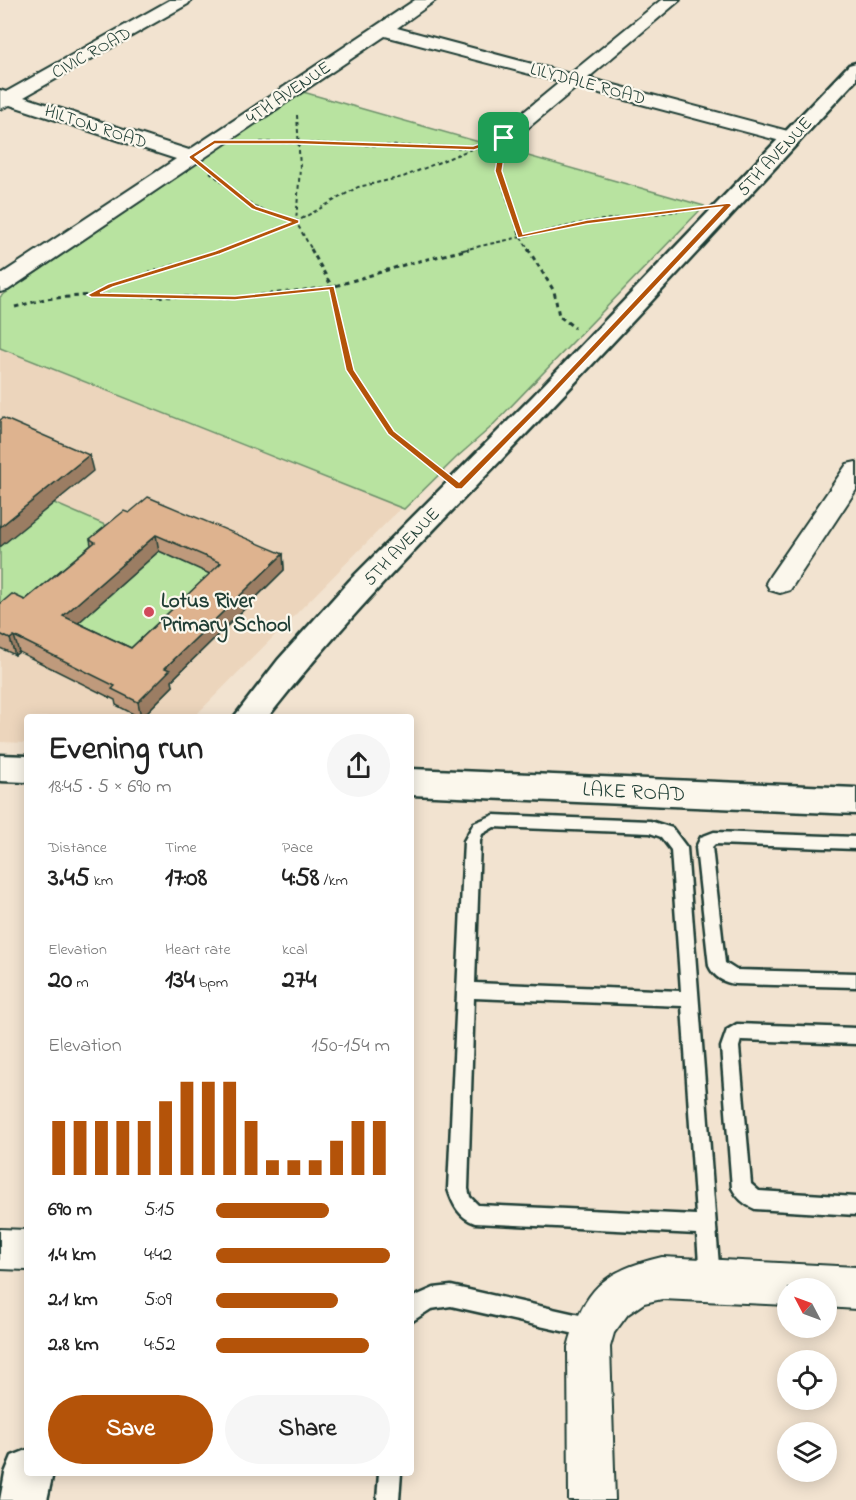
<!DOCTYPE html>
<meta charset="utf-8">
<style>
body{margin:0;font-family:"Indie Flower",sans-serif;background:#f6f6f6;color:#222;height:100vh;display:flex;flex-direction:column;font-size:22px;white-space:nowrap}
*{box-sizing:border-box;margin:0}
p{font-size:20px;color:#767676}
.icon{flex:none;width:33px;height:33px;fill:none;stroke:currentColor;stroke-width:2;stroke-linecap:round;stroke-linejoin:round}
.map{position:relative;flex:1;overflow:hidden}
.drawer{position:absolute;left:24px;top:714px;width:390px;height:762px;display:flex;flex-direction:column;background:#fff;border-radius:6px;box-shadow:0 3px 15px #0003}
.drawer>*{flex:none}
.needle{width:39px;rotate:311deg}
.buttons{position:absolute;left:777px;top:1278px;display:grid;gap:12px}
.buttons a{display:grid;place-items:center;width:60px;height:60px;border-radius:50%;background:#fff;box-shadow:0 3px 15px #0003;font-size:30px}
.pin{position:absolute;display:grid;place-items:center;width:51px;height:51px;color:#fff;margin:-26px;border-radius:12px;box-shadow:0 3px 9px #0006}
.round{display:grid;place-items:center;flex:none;width:63px;height:63px;border-radius:32px;background:#f6f6f6}
.summary{display:flex;align-items:center;justify-content:space-between;height:102px;padding:0 24px}
h1{font-size:33px;font-weight:800;line-height:45px}
.metrics{display:grid;grid-template-columns:repeat(3,1fr);gap:9px;height:102px;padding:6px 24px}
.metrics div{display:grid;align-content:center}
.metrics b{font-size:26px;font-weight:800}
.metrics small{font-size:16px;font-weight:400}
.metrics p{font-size:16px}
.chart{height:168px;padding:12px 24px}
.chart p{display:flex;justify-content:space-between}
.chart svg{width:100%;height:108px;margin-top:6px;stroke:#b45309;stroke-width:6}
.button{display:flex;gap:12px;margin-top:auto;padding:12px 24px}
.button a{flex:1;height:69px;border-radius:36px;background:#b45309;color:#fff;font-size:24px;font-weight:800;line-height:69px;text-align:center}
.button a+a{background:#f6f6f6;color:#222}
ul{padding:0 24px;list-style:none;font-size:20px}
li{display:grid;grid-template-columns:96px 72px 1fr;align-items:center;height:45px}
li i{height:15px;border-radius:8px;background:#b45309}
.map>svg:first-child{display:block}
.built{fill:#ecd5bc}
.green{fill:#b8e3a0;stroke:#6c906a;stroke-width:1.5}
.lines{fill:none;stroke-linecap:round;stroke-linejoin:round}
.service-casing{stroke:#1f3d34;stroke-width:5}
.minor-casing{stroke:#1f3d34;stroke-width:4}
.tertiary-casing{stroke:#1f3d34;stroke-width:5}
.secondary-casing{stroke:#1f3d34;stroke-width:5}
.path-far1{stroke:#1f3d34;stroke-width:2;stroke-dasharray:4 3;stroke-linecap:butt}
.path{stroke:#1f3d34;stroke-width:3;stroke-dasharray:4.5 4;stroke-linecap:butt}
.service{fill:#fbf7ec;fill-rule:evenodd}
.minor{fill:#fbf7ec;fill-rule:evenodd}
.tertiary{fill:#fbf7ec;fill-rule:evenodd}
.secondary{fill:#fbf7ec;fill-rule:evenodd}
.wall{fill:#bf9a7b;stroke:#1f3d34;stroke-width:1.5;fill-rule:evenodd}
.shaded-wall{fill:#9b7d64;stroke:#1f3d34;stroke-width:1.5}
.building{fill:#deb38f;stroke:#1f3d34;stroke-width:1.5;fill-rule:evenodd}
.route{fill:#b45309;stroke:#fff;stroke-width:1.5;fill-rule:evenodd}
.poi-dot{fill:#d1495b;stroke:#fbf7ec;stroke-width:2}
.labels{text-anchor:middle;stroke-width:4.5;stroke-linejoin:round;paint-order:stroke}
.far-street-label{font-size:18px;fill:#1f3d34;stroke:#fbf7ec}
.poi-label{font-size:21px;font-weight:bold;fill:#1f3d34;stroke:#fbf7ec;text-anchor:start}
.street-label{font-size:21px;fill:#1f3d34;stroke:#fbf7ec}
</style>
<div class="map">
<svg width="856" height="1500" viewBox="0 0 856 1500">
<rect width="100%" height="100%" fill="#f2e3d0"/>
<filter id="ink" filterUnits="userSpaceOnUse"><feTurbulence type="fractalNoise" baseFrequency=".0167" numOctaves="2"/><feDisplacementMap in="SourceGraphic" scale="12" xChannelSelector="R" yChannelSelector="G"/><feConvolveMatrix kernelMatrix="1 2 1 2 8 2 1 2 1" color-interpolation-filters="sRGB"/></filter>
<g filter="url(#ink)">
<polygon class="built" points="0,348 401,508 194,717 27,717 27,743 0,742"/>
<g class="green">
<polygon points="303,92 704,206 489,429 457,457 404,509 0,348 0,297"/>
<polygon points="54,503 126,534 30,617 0,602 0,546"/>
<polygon points="159,551 224,580 134,664 68,632"/>
</g>
<g class="lines">
<g class="service-casing">
<g id="service">
<path d="M494,815L650,821L672,828L687,848L720,1279L717,1286L710,1289L703,1286L700,1279L697,1234L475,1223C459,1217 453,1205 448,1189L464,841L474,823ZM494,827L650,833L661,837L671,850L681,991L475,983L480,841L482,834ZM474,998L682,1006L696,1215L478,1205L470,1197L468,1189Z"/>
<path d="M714,832L856,837V849L715,844L712,847L725,963L736,970L856,973V987L736,984C724,983 714,977 709,966L696,847L701,837Z"/>
<path d="M737,1024L856,1028V1044L741,1040L739,1047L751,1184L759,1191L856,1197V1215L755,1209C745,1205 737,1198 732,1188L721,1047L727,1030Z"/>
<polygon points="451,1286 593,1318 600,1321 603,1328 600,1335 593,1338 451,1306 431,1309 411,1322 411,1298 434,1288"/>
<polygon points="379,1473 401,1473 399,1500 377,1500"/>
</g>
</g>
<g class="minor-casing">
<g id="minor">
<polygon points="170,0 191,0 188,4 24,97 189,150 415,0 436,0 397,28 570,74 661,0 680,0 588,78 799,134 802,138 799,142 792,144 577,87 511,142 497,142 494,138 497,134 560,82 385,36 8,290 0,292 0,275 176,159 10,105 0,109 0,90 6,92"/>
<polygon points="856,462 856,490 790,590 780,593 770,590 766,583 770,576 847,464"/>
<polygon points="0,1229 27,1230 27,1270 0,1269"/>
<path d="M662,1257L856,1267V1309L826,1307V1288H788V1305L662,1299L644,1303L628,1314L614,1333L610,1347L615,1500H569L568,1347C584,1289 603,1271 662,1257Z"/>
</g>
</g>
<g class="tertiary-casing">
<g id="tertiary">
<polygon points="0,755 27,756 27,782 0,781"/>
<polygon points="411,769 856,788 856,814 411,795"/>
</g>
</g>
<g class="secondary-casing">
<g id="secondary">
<path d="M856,63V80C754,190 653,301 550,409C454,510 354,607 268,717H234L278,660L350,580L533,396L849,65Z"/>
<polygon points="27,1450 27,1473 53,1473 47,1500 0,1500 5,1473 12,1456"/>
</g>
</g>
<g class="path-far1">
<polyline points="297,115 300,168 296,222 312,250"/>
<polyline points="260,142 471,148"/>
<polyline points="501,157 498,171 520,236 529,250"/>
<polyline points="210,172 254,207 296,222"/>
<polyline points="223,250 296,222 358,187 403,177 481,145"/>
<polyline points="463,250 587,222 686,210"/>
</g>
<g class="path">
<polyline points="311,249 332,287 350,370 391,432 437,469"/>
<polyline points="528,249 554,291 559,316 575,328"/>
<polyline points="92,295 111,285 227,249"/>
<polyline points="15,307 45,299 91,295 235,298 332,287 407,264 469,249"/>
</g>
<use href="#service" class="service"/>
<use href="#minor" class="minor"/>
<use href="#tertiary" class="tertiary"/>
<use href="#secondary" class="secondary"/>
</g>
<path class="wall" d="M129,513L283,554L284,570L172,680L173,686L142,717H139L116,705L115,700L19,652L15,655L0,648V604L25,600L91,545L90,539ZM159,551L210,574L131,648L78,623Z"/>
<g class="shaded-wall">
<polygon points="89,455 93,471 0,547 0,527"/>
<polygon points="156,535 159,551 68,632 63,616"/>
<polygon points="283,554 284,570 172,680 173,686 142,717 141,717 138,702 165,668"/>
<polygon points="14,636 19,652 15,655 10,639"/>
</g>
<g class="building">
<polygon points="3,418 89,455 0,527 0,420"/>
<path d="M148,497L283,554L165,668L170,670L138,702L112,689L115,686L14,636L10,639L0,634V604L12,594L25,600L95,542L90,539L124,511L129,513ZM156,535L221,563L131,648L63,616Z"/>
</g>
</g>
<path class="route" d="M504,136L507,138L502,171L523,234L587,220L729,203L732,205L545,404L462,489H456L388,434L346,370L329,290L235,300L91,297L87,295L108,284L215,251L290,222L252,209L189,158V156L214,140H297L473,146ZM500,141L495,171L518,238L587,224L722,207L540,401L459,482L394,431L354,370L334,286L235,296L100,293L113,287L220,254L299,223V220L256,206L195,157L215,144H297L474,150Z"/>
<circle class="poi-dot" cx="149" cy="612" r="6"/>
<g class="labels">
<g class="far-street-label">
<text transform="translate(91 52) rotate(-29)" y="6">CIVIC ROAD</text>
<text transform="translate(588 83) rotate(15)" y="6">LILYDALE ROAD</text>
<text transform="translate(288 92) rotate(-34)" y="6">4TH AVENUE</text>
<text transform="translate(96 126) rotate(18)" y="6">HILTON ROAD</text>
<text transform="translate(774 156) rotate(-47)" y="6">5TH AVENUE</text>
<text transform="translate(401 546) rotate(-46)" y="6">5TH AVENUE</text>
</g>
<g class="poi-label">
<text x="161" y="607">Lotus River<tspan x="161" dy="24">Primary School</tspan></text>
</g>
<g class="street-label">
<text transform="translate(634 791) rotate(3)" y="7">LAKE ROAD</text>
</g>
</g>
</svg>
<div class="buttons">
<a><svg class="needle" viewBox="-14 -14 28 28"><path d="M0-13l5 13h-10z" fill="#e53935"/><path d="M0 13l5-13h-10z" fill="#767676"/></svg></a>
<a><svg class="icon" aria-label="locate" viewBox="0 0 24 24"><circle cx="12" cy="12" r="6"/><path d="M12 2v4M12 18v4M2 12h4M18 12h4"/></svg></a>
<a><svg class="icon" aria-label="layers" viewBox="0 0 24 24"><path d="M12 4l9 5-9 5-9-5zM3 14l9 5 9-5"/></svg></a>
</div>
<div class="pin" style="left:504px;top:138px;background:#1e9e55"><svg class="icon" aria-label="arrive" viewBox="0 0 24 24"><path d="M6 21V4h12l-3 4 3 4H6"/></svg></div>
<section class="drawer">
<div class="summary"><div><h1>Evening run</h1><p>18:45 · 5 × 690 m</p></div><a class="round"><svg class="icon" aria-label="share" viewBox="0 0 24 24"><path d="M12 15V3M7 8l5-5 5 5M5 13v7h14v-7"/></svg></a></div>
<div class="metrics">
<div><p>Distance</p><b>3.45<small> km</small></b></div>
<div><p>Time</p><b>17:08</b></div>
<div><p>Pace</p><b>4:58<small> /km</small></b></div>
</div>
<div class="metrics">
<div><p>Elevation</p><b>20<small> m</small></b></div>
<div><p>Heart rate</p><b>134<small> bpm</small></b></div>
<div><p>kcal</p><b>274</b></div>
</div>
<div class="chart"><p><span>Elevation</span>150–154 m</p>
<svg viewBox="0 0 160 44" preserveAspectRatio="none"><path d="M5 44V22M15 44V22M25 44V22M35 44V22M45 44V22M55 44V14M65 44V6M75 44V6M85 44V6M95 44V22M105 44V38M115 44V38M125 44V38M135 44V30M145 44V22M155 44V22"/></svg>
</div>
<ul>
<li><b>690 m</b>5:15<i style="width:65%"></i></li>
<li><b>1.4 km</b>4:42<i style="width:100%"></i></li>
<li><b>2.1 km</b>5:09<i style="width:70%"></i></li>
<li><b>2.8 km</b>4:52<i style="width:88%"></i></li>
</ul>
<div class="button"><a>Save</a><a>Share</a></div>
</section>
</div>
